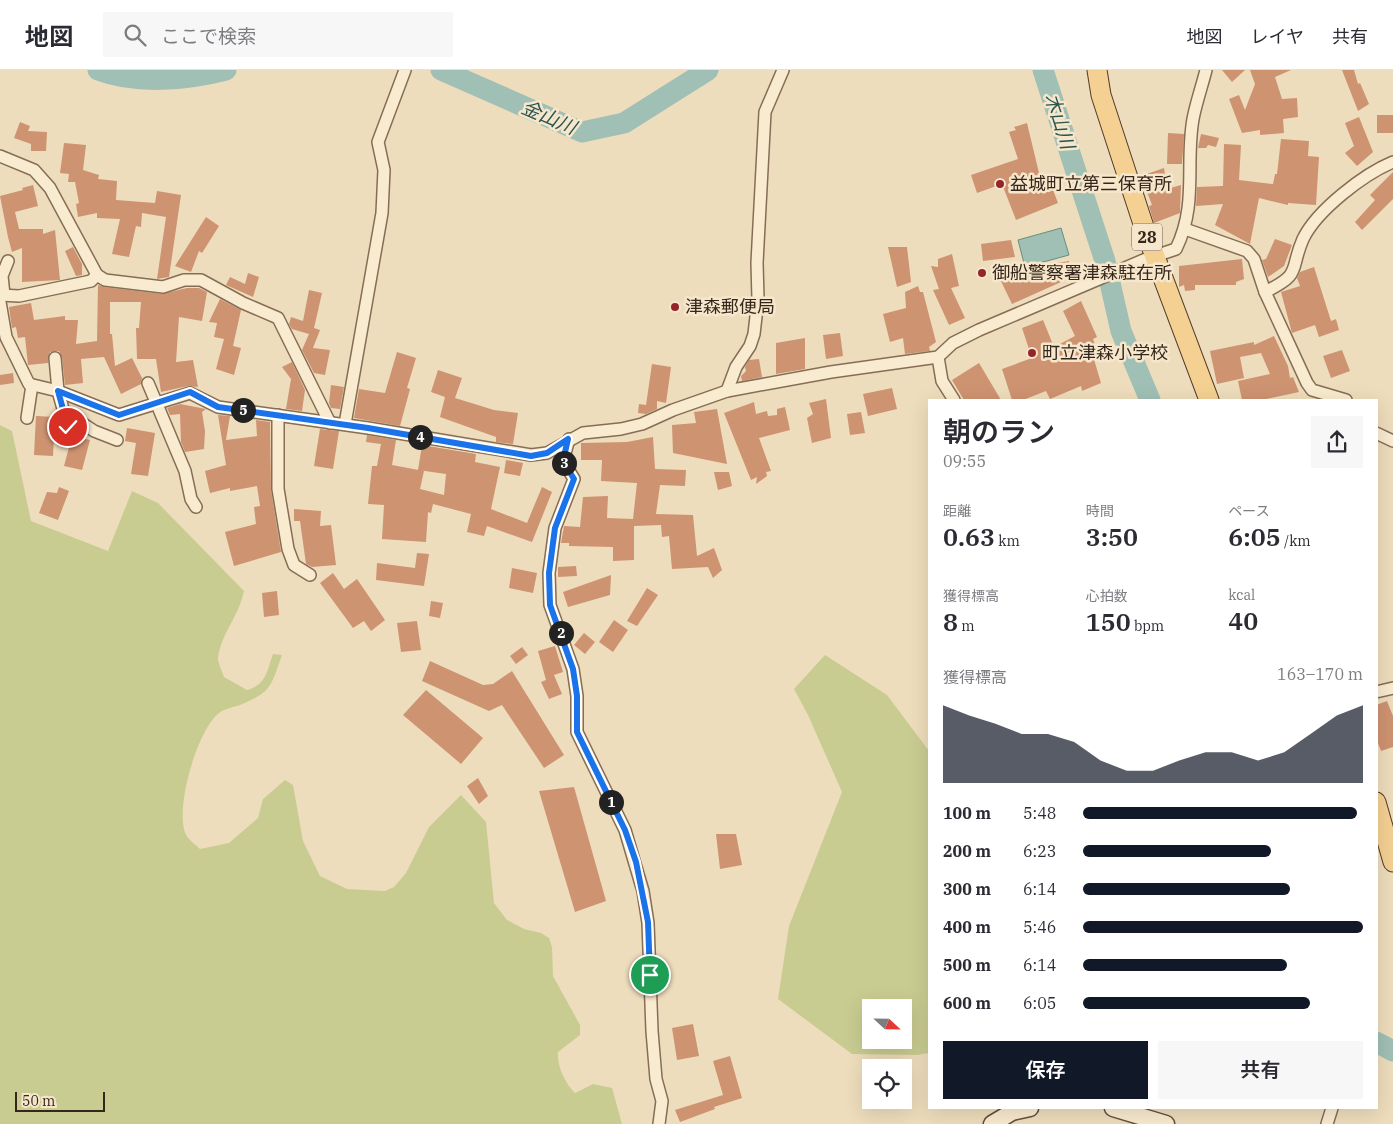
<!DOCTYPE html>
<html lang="ja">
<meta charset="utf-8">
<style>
body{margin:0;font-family:"IBM Plex Serif","Noto Sans JP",serif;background:#f7f7f7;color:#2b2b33;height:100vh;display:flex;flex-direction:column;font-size:19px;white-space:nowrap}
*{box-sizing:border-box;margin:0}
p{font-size:16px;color:#7c7c81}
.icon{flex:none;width:28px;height:28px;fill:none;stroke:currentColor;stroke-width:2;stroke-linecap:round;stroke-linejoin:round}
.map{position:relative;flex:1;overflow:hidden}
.details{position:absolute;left:928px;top:329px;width:450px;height:710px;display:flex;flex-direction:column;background:#fff;border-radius:0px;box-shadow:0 5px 20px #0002}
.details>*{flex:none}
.needle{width:32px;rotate:112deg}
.controls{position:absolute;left:862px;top:929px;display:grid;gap:10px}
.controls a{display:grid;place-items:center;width:50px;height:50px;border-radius:0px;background:#fff;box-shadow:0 5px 20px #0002;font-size:25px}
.scale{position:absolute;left:15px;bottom:12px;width:90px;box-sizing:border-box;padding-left:5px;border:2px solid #35261b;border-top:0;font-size:14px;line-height:18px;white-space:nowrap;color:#35261b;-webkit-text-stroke:4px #f6e7cc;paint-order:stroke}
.pin{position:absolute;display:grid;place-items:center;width:42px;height:42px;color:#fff;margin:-21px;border:2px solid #fff;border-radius:50%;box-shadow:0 1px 5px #0007}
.km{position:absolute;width:25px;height:25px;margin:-12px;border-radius:50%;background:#222;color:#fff;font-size:14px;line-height:25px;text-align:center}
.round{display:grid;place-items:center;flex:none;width:52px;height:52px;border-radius:0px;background:#f7f7f7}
.head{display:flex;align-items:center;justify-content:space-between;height:85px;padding:0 15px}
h1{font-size:28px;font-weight:600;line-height:38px}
.figures{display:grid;grid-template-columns:repeat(3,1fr);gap:8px;height:85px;padding:5px 15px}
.figures div{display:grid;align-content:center}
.figures b{font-size:25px;font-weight:600}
.figures small{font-size:14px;font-weight:400}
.figures p{font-size:14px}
.chart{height:140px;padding:10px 15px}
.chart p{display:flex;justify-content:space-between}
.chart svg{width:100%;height:90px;margin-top:5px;fill:#111827;opacity:.7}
.cta{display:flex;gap:10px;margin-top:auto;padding:10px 15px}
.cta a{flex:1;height:58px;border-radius:0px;background:#111827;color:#fff;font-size:20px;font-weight:600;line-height:58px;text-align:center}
.cta a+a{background:#f7f7f7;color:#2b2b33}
ul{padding:0 15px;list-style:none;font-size:16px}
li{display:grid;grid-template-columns:80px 60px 1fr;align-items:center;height:38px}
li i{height:12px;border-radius:6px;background:#111827}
header{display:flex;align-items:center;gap:30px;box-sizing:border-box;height:70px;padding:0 25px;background:#fff;border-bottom:1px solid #e1e1e2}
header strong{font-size:24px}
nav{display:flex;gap:28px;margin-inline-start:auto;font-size:18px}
.search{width:350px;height:45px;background:#f7f7f7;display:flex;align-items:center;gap:12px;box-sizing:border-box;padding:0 18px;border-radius:0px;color:#7c7c81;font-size:19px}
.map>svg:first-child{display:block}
.green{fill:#c9cc91;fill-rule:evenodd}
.water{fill:#a0bfb5;stroke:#688d82}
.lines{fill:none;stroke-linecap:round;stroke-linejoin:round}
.river{stroke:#a0bfb5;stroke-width:21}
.building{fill:#ce9371}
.street-casing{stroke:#866d56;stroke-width:14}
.secondary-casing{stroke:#684e39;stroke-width:19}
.primary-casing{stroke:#533b2a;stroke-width:21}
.street{stroke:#f9ebcf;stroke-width:11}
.secondary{stroke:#f9ebcf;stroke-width:16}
.primary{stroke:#f4d092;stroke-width:19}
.route-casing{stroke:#fff;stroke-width:10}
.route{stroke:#1a73e8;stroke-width:6}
.poi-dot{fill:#96242b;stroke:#f6e7cc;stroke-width:2}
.labels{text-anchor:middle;stroke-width:5;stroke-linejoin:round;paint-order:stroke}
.shield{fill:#f6e7cc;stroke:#6f6050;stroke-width:1}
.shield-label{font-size:16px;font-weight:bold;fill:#35261b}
.poi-label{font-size:18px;fill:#35261b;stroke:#f6e7cc;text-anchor:start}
.water-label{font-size:19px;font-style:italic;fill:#295550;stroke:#f6e7cc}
</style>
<header>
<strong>地図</strong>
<div class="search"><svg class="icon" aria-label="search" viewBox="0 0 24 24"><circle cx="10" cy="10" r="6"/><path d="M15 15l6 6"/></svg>ここで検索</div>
<nav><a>地図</a><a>レイヤ</a><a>共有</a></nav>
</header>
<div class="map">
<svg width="1393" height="1054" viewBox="0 0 1393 1054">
<rect width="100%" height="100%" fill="#eeddbc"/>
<g class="green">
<path d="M0,355L12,361L31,451L108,481L132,421L158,433L244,521C239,546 221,564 218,588C218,593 222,601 224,607L247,620C266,615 267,601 273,584L282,585C271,616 272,622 240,635C234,637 224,639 219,643C197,660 174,740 186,765C189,770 196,775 200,779L229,773L258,748L263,729L285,710L293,715L303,771L320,806L347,819L385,821L394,817L406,803L429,757L461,725L486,752L494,833L507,850L524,859L541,863L549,868L552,877L553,906L580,955V965L558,982C557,996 565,1013 575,1023L593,1014L612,1018L622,1054H0Z"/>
<path d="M825,585L887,625L929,681V983L917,985L852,984L778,929L789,856L842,722L808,645L794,619ZM871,938H904V970H871Z"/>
</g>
<polygon class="water" points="1061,158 1069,185 1025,197 1018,170"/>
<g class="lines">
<g class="river">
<path d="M98,0C137,15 187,10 226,0"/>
<polyline points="441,0 582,62 624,53 708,0"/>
<polyline points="1043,0 1105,191 1121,261 1150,330"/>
<polyline points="1376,972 1393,981"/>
</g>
</g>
<g class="building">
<polygon points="1222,0 1245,0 1232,12"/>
<polygon points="1250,0 1291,0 1275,7 1282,29 1297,28 1298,47 1283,49 1284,63 1260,65 1260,60 1242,63 1229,29 1239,25 1245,40 1255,14"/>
<polygon points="1342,0 1354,0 1358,14 1360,13 1369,34 1358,41"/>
<rect x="1377" y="45" width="16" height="18"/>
<polygon points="1359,47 1373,82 1357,96 1345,83 1354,76 1345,53"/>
<polygon points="20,52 30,56 28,61 47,62 46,81 31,81 31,74 14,68"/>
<polygon points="1027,53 1040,107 1047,104 1058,133 1016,150 1002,114 977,123 971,105 1018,89 1009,62 1016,60 1014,57"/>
<polygon points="1168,63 1184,64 1182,94 1167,94"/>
<polygon points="1201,64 1219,68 1216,77 1208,75 1206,78 1198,78"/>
<polygon points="1281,69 1309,71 1308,86 1319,87 1316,135 1288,133 1288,135 1259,128 1250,174 1215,155 1223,134 1196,136 1197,117 1223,116 1224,74 1241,75 1239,110 1273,114 1275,104 1277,104"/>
<polygon points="64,73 86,75 83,100 99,105 98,109 117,111 116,130 155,133 157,121 181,125 169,207 157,209 166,147 142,143 141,157 136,156 129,187 112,184 120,149 97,148 97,143 78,147 76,134 79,133 75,112 68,112 69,104 60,103"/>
<polygon points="1164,98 1167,119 1181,115 1180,143 1154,153 1149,136 1152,135 1141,106"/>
<polygon points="1393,102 1393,129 1362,160 1355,152 1375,130 1370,125"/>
<polygon points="33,115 38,136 15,142 19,159 43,159 43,164 55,160 60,210 22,212 22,178 12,182 8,167 0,126 23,120 22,118"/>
<polygon points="206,147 219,156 202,183 199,181 191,202 175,196"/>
<polygon points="1275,169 1292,175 1284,196 1268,207 1262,190 1266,189"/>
<polygon points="1011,170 1015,187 983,191 981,174"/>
<polygon points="73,177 82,194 82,205 76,206 65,181"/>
<polygon points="888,177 907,177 911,212 897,217"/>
<polygon points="952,184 959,216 951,218 965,248 949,255 933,220 939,219 931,196 938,197 938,189"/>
<polygon points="1242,189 1244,209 1236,212 1236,215 1195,215 1195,220 1185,221 1184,215 1179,217 1179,196"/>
<polygon points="1069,191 1070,204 1061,205 1061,212 1012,234 1000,209 1020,202 1022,208 1051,194"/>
<polygon points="1314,197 1331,251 1336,249 1339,260 1319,267 1315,255 1292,263 1281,222 1300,216 1297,208 1300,202"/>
<polygon points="248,203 259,207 253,227 226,215 230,207 245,214"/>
<polygon points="98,215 104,217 162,224 187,218 199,218 207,222 202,251 179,247 176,292 193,290 198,317 188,316 161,322 156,289 137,289 136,258 139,258 141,232 110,232 110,264 112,264 115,296 132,288 142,308 141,314 121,324 104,287 81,289 83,313 65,315 62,287 59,281 50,282 48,293 28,295 25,267 18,268 16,257 12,258 9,237 31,233 34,250 65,246 65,250 78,250 76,274 97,271"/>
<polygon points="918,216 920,222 923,222 936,272 929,277 930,281 905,284 903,268 890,272 883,244 906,238 905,222"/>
<polygon points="309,220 322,223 314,258 320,260 313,278 330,280 325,305 314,303 302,280 309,264 292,259 289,254 291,247 303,251"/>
<polygon points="220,229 241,240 233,276 241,278 234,305 216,299 224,269 214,267 217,253 209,252"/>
<polygon points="1081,231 1097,267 1093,269 1098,283 1093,286 1101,313 1082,321 1081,316 1050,329 1046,321 1023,330 1012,330 1002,299 1032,288 1022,258 1043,250 1054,277 1075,266 1063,241"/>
<polygon points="840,263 843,286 826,289 823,265"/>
<polygon points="1274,266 1288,296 1290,308 1293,307 1299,322 1262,330 1242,330 1238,311 1270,304 1261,283 1240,287 1244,308 1217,314 1210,281 1254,272 1254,275"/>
<polygon points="805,268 805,299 776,304 776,273"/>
<polygon points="1342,280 1350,301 1331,308 1323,286"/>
<polygon points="397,282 416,288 407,318 410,319 400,356 354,348 359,319 385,323"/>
<polygon points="759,289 762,307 742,311 741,306 746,301 745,297 749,290"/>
<polygon points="292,292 305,320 302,341 286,339 291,309 282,297"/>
<polygon points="979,293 1001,330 964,330 952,310"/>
<polygon points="652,294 671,297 666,333 657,331 657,339 646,344 638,343 639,334 646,335"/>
<polygon points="438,300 462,308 455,328 494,340 518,343 513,374 496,372 496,367 440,347 445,327 431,322"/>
<polygon points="13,303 14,313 0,315 0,305"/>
<polygon points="331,315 344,317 340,339 331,338 329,333"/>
<polygon points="892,318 897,339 868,346 863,324"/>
<polygon points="826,329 831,368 812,373 807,348 813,344 809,333"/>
<polygon points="754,332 756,344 767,341 768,346 777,345 777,339 785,337 790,360 759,368 771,401 766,402 767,406 756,414 757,407 751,410 724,343"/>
<polygon points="180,334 206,339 202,342 205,361 204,379 185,382 181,372 180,344 170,345 167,338"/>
<polygon points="717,339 727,394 673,383 672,355 696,353 694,342"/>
<polygon points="861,342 865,363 850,365 847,344"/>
<polygon points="218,345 230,346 226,370 257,366 256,350 270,352 271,420 281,482 234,496 225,462 256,454 254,437 260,436 257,416 230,421 230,418 210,423 205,401 226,395"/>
<polygon points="36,346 55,347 53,386 34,385"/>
<polygon points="127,358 155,363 148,406 131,404 136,373 125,371"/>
<polygon points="320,359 339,361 333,399 314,396"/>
<polygon points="367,365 396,370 392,395 424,401 420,419 444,425 446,404 418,400 422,375 476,384 475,392 500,397 491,439 527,453 542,417 552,422 532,472 487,456 484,466 467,462 471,444 433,434 431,443 428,442 426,472 382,469 384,435 368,434 372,396 377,396 381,374 366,372"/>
<polygon points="72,366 90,370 82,400 64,396"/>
<polygon points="653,367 655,399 686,400 685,416 660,415 656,444 693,445 697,486 714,478 722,500 713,508 708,497 672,499 669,466 662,467 661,455 634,456 634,490 613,491 613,477 569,476 569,473 561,473 564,456 580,457 583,427 608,426 607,448 633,449 637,413 601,411 602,390 581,390 581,373 627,372"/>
<polygon points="506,390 523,393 520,406 504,403"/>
<polygon points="714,402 729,402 732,416 718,420"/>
<polygon points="59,417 69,421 58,450 39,443 47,422 57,423"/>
<polygon points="294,439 321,441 320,456 331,455 336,495 312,497 306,494 300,451 294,451"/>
<polygon points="417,483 429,484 424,516 376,510 377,493 415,498"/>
<polygon points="576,496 577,506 558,507 558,497"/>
<polygon points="512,498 537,503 533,523 509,518"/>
<polygon points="333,503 344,519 357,509 385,550 371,561 364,551 353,558 320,513"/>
<polygon points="611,505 610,525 568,537 563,522"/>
<polygon points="647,518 658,525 637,556 627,551"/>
<polygon points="277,521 279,545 264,547 262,523"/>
<polygon points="431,531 443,533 440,548 429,546"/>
<polygon points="614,550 628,560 613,582 599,572"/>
<polygon points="417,551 421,580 401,582 397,553"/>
<polygon points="584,563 595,572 585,584 574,575"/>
<polygon points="555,576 563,602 554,605 562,624 549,629 541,612 546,610 538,581"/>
<polygon points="522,577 528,585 516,594 510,586"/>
<polygon points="430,591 483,615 493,614 512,601 564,685 544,698 502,635 489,641 422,611"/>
<polygon points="426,620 483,668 461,694 403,645"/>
<polygon points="1387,631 1393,646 1393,677 1381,681 1376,668 1376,635"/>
<polygon points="478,708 488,726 479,734 467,716"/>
<polygon points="574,717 606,831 575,842 539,721"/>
<polygon points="716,764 736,764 742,795 720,799"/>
<polygon points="693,954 699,986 677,990 672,958"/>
<polygon points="730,986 742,1028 714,1037 715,1039 680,1052 675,1040 723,1025 713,991"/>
</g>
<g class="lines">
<g class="street-casing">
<g id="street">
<polyline points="0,86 34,100 50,118 97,205 105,210 163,217 184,210 201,210 243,233 278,248 330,353"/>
<polyline points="1185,159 1247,181 1254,189 1265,222 1307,313 1312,320 1346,330"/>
<path d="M1265,222C1303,203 1289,201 1303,169C1317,140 1364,104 1393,92"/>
<polyline points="0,225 19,226 91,211 97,205"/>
<polyline points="4,225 2,206 8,191"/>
<path d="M0,232L6,267L29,314L58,321L119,345L190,323L218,337L368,358L531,385L547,383L583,363L621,359L642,354L673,340L727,321L831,302L938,287L953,273L979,260L1146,189L1176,179C1198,134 1185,94 1193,49C1196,33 1202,16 1206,0"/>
<polyline points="938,287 942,311 954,330"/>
<polyline points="55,288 58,321 68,357"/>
<polyline points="148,313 185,401 191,429 196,437"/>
<polyline points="727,321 736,297 750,276 754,264 758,229 757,193 765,42 783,0"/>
<polyline points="64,341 94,361 117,370"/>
<polyline points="278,345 278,419 288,479 294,495 310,505"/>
<polyline points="27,348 32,315"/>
<polyline points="345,354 382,143 384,100 378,72 405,0"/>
<polyline points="1376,363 1393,371"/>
<polyline points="569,369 563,391 574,409 555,458 549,503 550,535 573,599 577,626 577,662 625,760 643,821 648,853 652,961 656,1009 662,1031 659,1054"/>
<polyline points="1376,622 1393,618"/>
<polyline points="1327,1054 1332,1038"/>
</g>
</g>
<g class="secondary-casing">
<g id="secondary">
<polyline points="1113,1038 1166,1054"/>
<polyline points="992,1054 1012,1042 1030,1038"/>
</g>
</g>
<g class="primary-casing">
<g id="primary">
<polyline points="1097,0 1101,25 1145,160 1209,330"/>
<polyline points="1376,732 1393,792"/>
</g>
</g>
<use href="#street" class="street"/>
<use href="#secondary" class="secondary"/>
<use href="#primary" class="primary"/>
</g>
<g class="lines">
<g class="route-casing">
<polyline id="route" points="68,357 58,321 119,345 190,322 218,337 368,358 531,386 547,383 568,369 563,391 574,409 555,458 549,503 550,535 573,599 577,626 577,662 625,760 636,792 648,852 650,905"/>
</g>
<use href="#route" class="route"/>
</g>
<g class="poi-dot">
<circle cx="1000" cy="114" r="5"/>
<circle cx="982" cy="203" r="5"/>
<circle cx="675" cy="237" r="5"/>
<circle cx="1032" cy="283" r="5"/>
</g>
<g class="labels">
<rect class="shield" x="1132" y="153.5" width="30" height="27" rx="4"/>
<g class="shield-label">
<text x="1147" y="173">28</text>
</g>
<g class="poi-label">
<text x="1010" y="120">益城町立第三保育所</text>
<text x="992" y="209">御船警察署津森駐在所</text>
<text x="685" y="243">津森郵便局</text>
<text x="1042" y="289">町立津森小学校</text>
</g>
<g class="water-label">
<text transform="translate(549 47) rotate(23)" y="7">金山川</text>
<text transform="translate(1060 51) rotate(72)" y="7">木山川</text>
</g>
</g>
</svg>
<div class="controls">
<a><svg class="needle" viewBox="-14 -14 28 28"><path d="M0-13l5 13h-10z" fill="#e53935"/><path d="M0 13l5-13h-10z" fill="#7c7c81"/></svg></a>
<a><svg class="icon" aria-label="locate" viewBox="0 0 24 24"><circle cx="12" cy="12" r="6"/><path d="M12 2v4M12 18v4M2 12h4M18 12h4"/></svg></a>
</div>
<div class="scale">50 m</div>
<div class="pin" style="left:650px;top:905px;background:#1e9e55"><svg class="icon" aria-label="arrive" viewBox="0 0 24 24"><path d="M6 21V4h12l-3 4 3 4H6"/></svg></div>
<div class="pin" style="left:68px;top:357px;background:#d93025"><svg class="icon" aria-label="check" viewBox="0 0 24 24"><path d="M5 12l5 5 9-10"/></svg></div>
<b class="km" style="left:611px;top:732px">1</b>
<b class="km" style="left:561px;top:563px">2</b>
<b class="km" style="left:564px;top:393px">3</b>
<b class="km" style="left:420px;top:367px">4</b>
<b class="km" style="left:243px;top:340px">5</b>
<section class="details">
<div class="head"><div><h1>朝のラン</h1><p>09:55</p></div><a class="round"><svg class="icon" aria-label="share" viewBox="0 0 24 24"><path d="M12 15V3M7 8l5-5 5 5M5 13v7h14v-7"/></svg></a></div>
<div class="figures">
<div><p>距離</p><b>0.63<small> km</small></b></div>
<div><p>時間</p><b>3:50</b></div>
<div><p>ペース</p><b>6:05<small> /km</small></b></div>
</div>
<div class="figures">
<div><p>獲得標高</p><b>8<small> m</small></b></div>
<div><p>心拍数</p><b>150<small> bpm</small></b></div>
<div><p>kcal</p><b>40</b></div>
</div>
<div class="chart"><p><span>獲得標高</span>163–170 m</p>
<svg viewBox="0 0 160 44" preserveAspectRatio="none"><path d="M0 44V6L10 11L20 15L30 20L40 20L50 24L60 33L70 38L80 38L90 33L100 29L110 29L120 33L130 29L140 20L150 11L160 6V44z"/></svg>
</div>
<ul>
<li><b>100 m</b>5:48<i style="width:98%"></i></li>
<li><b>200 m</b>6:23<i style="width:67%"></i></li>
<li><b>300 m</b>6:14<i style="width:74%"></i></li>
<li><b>400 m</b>5:46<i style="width:100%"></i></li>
<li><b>500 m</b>6:14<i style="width:73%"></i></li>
<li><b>600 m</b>6:05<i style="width:81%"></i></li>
</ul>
<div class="cta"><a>保存</a><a>共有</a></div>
</section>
</div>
